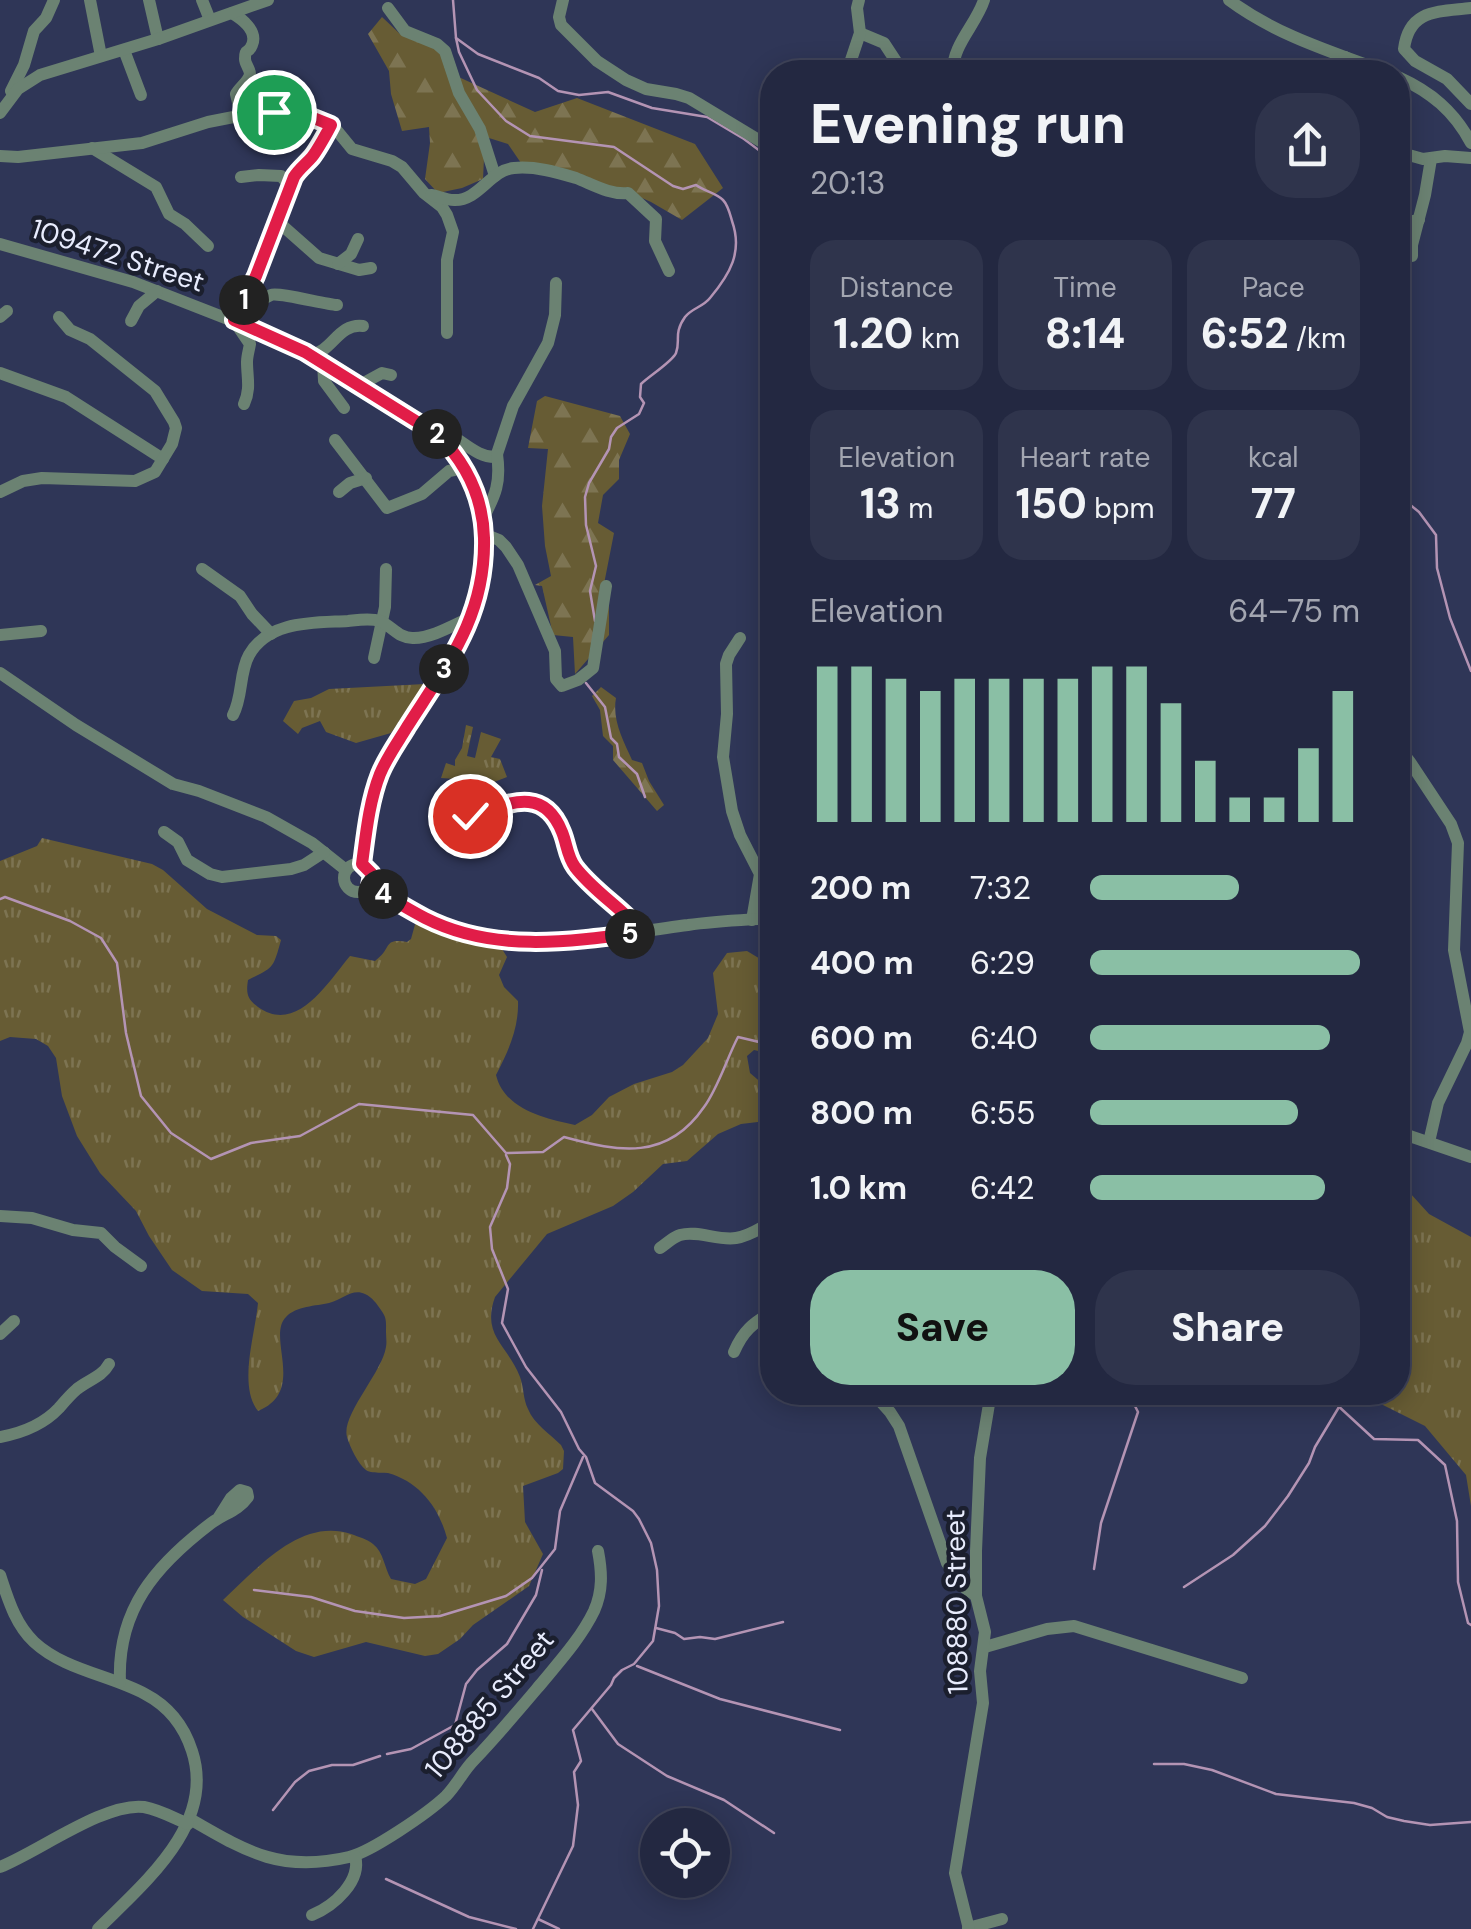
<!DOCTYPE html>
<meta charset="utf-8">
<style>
body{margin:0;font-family:"DM Sans",sans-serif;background:#2f344c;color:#f1f3f6;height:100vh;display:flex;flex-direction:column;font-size:38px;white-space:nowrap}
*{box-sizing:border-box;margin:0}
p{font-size:32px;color:#a3a6b1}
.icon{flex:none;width:55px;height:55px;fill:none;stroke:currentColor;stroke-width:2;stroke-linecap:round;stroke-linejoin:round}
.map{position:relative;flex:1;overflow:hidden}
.drawer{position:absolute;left:760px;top:60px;width:650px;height:1345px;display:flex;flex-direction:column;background:#232841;border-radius:40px;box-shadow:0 5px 25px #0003,0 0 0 2px #40445a}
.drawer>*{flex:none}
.controls{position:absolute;left:640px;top:1808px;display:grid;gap:20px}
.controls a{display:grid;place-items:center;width:90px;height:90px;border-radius:50%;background:#232841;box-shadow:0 5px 25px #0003,0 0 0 2px #40445a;font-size:50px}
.pin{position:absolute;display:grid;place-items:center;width:85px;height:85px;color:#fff;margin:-42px;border:5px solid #fff;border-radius:50%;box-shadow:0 2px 10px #0007}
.km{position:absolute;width:50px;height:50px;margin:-25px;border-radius:50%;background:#222;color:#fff;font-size:28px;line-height:50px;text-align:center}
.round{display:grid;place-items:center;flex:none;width:105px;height:105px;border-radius:40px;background:#2f344c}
.summary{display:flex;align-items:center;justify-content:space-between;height:170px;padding:0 50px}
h1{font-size:55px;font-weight:800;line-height:75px}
.stats{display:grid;grid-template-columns:repeat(3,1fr);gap:15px;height:170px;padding:10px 50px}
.stats div{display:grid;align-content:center;border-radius:25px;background:#2f344c;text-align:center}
.stats b{font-size:42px;font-weight:800}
.stats small{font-size:28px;font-weight:400}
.stats p{font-size:28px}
.chart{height:280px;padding:20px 50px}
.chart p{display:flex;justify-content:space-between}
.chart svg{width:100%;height:180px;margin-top:10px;stroke:#8abfa5;stroke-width:6}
.button{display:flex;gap:20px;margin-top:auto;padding:20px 50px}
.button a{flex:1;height:115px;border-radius:40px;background:#8abfa5;color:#111;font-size:40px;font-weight:800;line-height:115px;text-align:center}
.button a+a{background:#2f344c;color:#f1f3f6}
ul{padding:0 50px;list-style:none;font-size:32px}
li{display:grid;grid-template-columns:160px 120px 1fr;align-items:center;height:75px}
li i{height:25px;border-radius:12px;background:#8abfa5}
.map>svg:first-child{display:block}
.grass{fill:url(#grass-tufts)}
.forest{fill:url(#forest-firs)}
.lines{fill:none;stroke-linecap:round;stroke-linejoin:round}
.stream{stroke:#b494b4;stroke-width:2.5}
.minor{stroke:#6b8272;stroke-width:12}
.route-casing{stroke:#fff;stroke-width:20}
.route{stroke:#e11d48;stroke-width:12}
.labels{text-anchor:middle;stroke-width:9;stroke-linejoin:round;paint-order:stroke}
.street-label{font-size:28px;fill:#e8ecfd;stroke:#1b1f2e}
</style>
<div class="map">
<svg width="1471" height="1929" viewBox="0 0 1471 1929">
<defs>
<pattern id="grass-tufts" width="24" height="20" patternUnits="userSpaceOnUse" patternTransform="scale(2.5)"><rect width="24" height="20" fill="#675c34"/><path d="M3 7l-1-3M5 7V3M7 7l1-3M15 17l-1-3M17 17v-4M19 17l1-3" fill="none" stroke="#7d7452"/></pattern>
<pattern id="forest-firs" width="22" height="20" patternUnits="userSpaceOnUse" patternTransform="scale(2.5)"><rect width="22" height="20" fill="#675c34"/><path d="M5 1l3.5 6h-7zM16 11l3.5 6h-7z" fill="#7d7452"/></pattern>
</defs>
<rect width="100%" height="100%" fill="#2f3657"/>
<g class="grass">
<polygon points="425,684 391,733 356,743 326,732 320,721 302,728 298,734 283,721 294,701 311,698 329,689"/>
<polygon points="466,725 473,727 467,756 475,758 481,732 501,739 491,757 500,759 507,777 484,786 484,791 464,795 463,787 455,779 441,778 446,763 455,766 455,760 462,748"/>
<path d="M42,838L152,864L163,870L207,909L257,935L276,936L281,940C273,969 274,967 248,980C246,993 247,999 258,1007C297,1035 328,982 350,956L375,961C393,948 382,938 407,942L411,939L416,921L457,939L502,949L507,957L499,975L504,987L518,1001C519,1028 508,1052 496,1075C504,1109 545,1119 575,1125L592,1115L609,1097L634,1084L672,1072L683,1065L708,1038L718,1014L713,973L727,953L747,951L772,966V1054L754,1050L747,1056L750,1073L772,1092V1117L766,1121L741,1124L718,1134L687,1161L663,1164L633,1192L613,1206L547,1234L495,1297C481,1336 508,1345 520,1377C524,1388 523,1399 528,1409C534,1424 550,1434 561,1445L564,1451L563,1469L558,1473L523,1486L525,1522L543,1554L529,1586L473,1625L460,1639L438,1654L425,1656L366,1642L314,1657L296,1651L243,1617L223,1600C257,1569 300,1517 351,1534C359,1537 367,1539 373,1544C384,1553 384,1567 391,1579L415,1584L426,1579L447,1538C439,1508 420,1482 388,1473C381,1472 372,1474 366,1470C358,1464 350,1447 347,1437C341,1415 382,1373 386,1347C387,1342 386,1337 386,1332C386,1322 387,1318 381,1310C377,1304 372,1297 365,1294C352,1288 342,1300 329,1303C316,1306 296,1306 286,1317C266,1337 307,1391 258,1411C238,1386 255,1335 258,1303L248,1294L202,1291L172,1270L149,1236L136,1211L100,1173L77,1136L62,1096L56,1058L48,1046L36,1039L10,1037L0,1041V861L37,846Z"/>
<polygon points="1398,1154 1401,1157 1410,1193 1429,1214 1471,1237 1471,1506 1466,1475 1425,1426 1359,1393 1398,1392"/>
</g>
<g class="forest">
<polygon points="382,17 400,34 442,50 452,74 535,112 577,98 695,144 723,188 682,220 651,202 622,189 521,163 508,144 489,138 484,158 483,179 462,188 438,193 425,179 430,143 429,127 402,131 391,94 389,71 368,34"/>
<polygon points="545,396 620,416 630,434 619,460 619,479 603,495 598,523 614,533 604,584 609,599 609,635 575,674 573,637 553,635 542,586 535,585 551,576 545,546 542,506 548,449 528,448 537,401"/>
<path d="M601,687L616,698C612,720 623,740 632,760L642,763L649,781L664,805L657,811L613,760V746L603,736L600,710L592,696Z"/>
</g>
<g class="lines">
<g class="stream">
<polyline points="453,0 456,38 478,54 539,78 558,91 579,95 608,92 652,108 707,117 744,139 772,160"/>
<path d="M456,38L459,52L477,90L506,121L530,136L614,147L673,186L683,189L696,185C704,191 716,193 723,200C728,205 730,214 732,221C743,252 730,274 710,298C703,307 692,308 685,317C673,334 681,340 676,353C673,361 648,377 641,384L640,397L644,403L639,414L617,428L611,437L609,449L589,483L585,497L586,525L596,566L590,591L595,621"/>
<polyline points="1398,495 1419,512 1436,535 1437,568 1450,618 1471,671"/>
<polyline points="586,683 605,707 611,738 617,744 619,757 637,774 645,797"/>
<path d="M0,899L5,897L70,921L101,938L117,963L126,1033L141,1096L171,1133L211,1159L251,1143L300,1136L359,1104L473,1115L506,1153L543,1152L564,1137C619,1152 667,1161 704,1107C718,1088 727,1058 738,1037L772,1045"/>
<polyline points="506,1155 510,1164 507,1188 490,1227 492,1249 508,1289 502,1323 526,1367 561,1412 579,1449 586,1457 595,1483 633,1511 639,1519 651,1543 657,1570 659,1606 653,1641 634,1664 622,1670 614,1678 611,1685 573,1730 581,1761 574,1772 578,1805 573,1846 533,1929"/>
<polyline points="1323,1392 1374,1439 1418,1440 1445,1465 1457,1521 1458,1582 1468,1623 1471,1625"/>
<polyline points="1094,1569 1101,1523 1138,1412 1128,1392"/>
<polyline points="1184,1587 1233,1555 1265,1526 1288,1496 1309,1463 1315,1447 1339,1407"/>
<polyline points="254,1590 311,1597 355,1611 404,1618 440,1616 506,1596 532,1578 555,1549 560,1511 583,1457"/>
<polyline points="656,1628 675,1633 684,1639 700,1637 715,1639 783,1622"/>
<polyline points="637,1666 720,1699 840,1730"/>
<polyline points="592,1709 618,1744 667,1776 724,1800 774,1833"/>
<polyline points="387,1754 411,1749 455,1725 466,1684 477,1670 507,1644 536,1595 542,1570"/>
<polyline points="1154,1764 1184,1764 1212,1770 1276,1794 1354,1803 1372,1808 1387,1817 1404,1821 1430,1825 1471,1822"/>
<polyline points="273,1810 295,1782 309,1771 332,1765 353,1765 380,1756"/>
<polyline points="386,1879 469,1917 516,1929"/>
<polyline points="538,1919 559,1929"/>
</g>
<g class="minor">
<polyline points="90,0 101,56"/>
<polyline points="149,0 158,39"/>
<polyline points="202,0 210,20"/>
<polyline points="563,0 559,17 561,25 597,61 626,80 646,89 676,94 689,98 772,148"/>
<path d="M1229,0C1276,35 1332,52 1386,72"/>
<polyline points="388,8 405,31 437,44 445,51 459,93 480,129 495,176"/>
<path d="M1471,8C1438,12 1409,9 1404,49L1415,61L1447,79L1471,104"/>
<path d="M232,13C242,19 258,31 252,45C248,55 245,47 245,59C245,64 250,69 250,74C249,81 239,88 236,94L241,115"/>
<polyline points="860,33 884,43 903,72"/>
<polyline points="124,50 141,95"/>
<polyline points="847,72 860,33 857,8 859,0"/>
<path d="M953,72C952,45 976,25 984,0"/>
<polyline points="1333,72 1345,57"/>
<path d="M1398,77C1431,92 1454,111 1471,143"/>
<polyline points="11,91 24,65 34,31 46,18 54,0"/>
<polyline points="0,113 18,89 40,75 158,39 268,0"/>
<polyline points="92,148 156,187 169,214 185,224 208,246"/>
<polyline points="1398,152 1423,159 1445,156 1471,158"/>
<polyline points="0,156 18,157 142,143 208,122 254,113 296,113 314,117 334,127 352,149 392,161 402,167 424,193 442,207 447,215 453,232 447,260 447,333"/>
<polyline points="241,177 259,175 281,176 290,186"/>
<path d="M431,195C438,196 446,200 454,200C479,201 490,170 514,168C535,166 556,172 576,178C592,184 610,195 628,193L656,219L655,241L669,271"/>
<polyline points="276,220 319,258 359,270 371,268"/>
<polyline points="1398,224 1419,220"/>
<polyline points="0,244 133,282 292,344 430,429 455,453 469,475 481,508 484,534 484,556 477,602 464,634 381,773 370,809 362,864"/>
<polyline points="1412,256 1412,245 1425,195 1431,159"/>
<polyline points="338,264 351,254 358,239"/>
<polyline points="0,317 7,311"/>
<path d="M235,319C247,312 259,300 271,295C278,292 324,304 337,305"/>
<path d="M233,320L256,276L293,177C299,168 306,165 312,157C317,151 328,131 331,125"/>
<polyline points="131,321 139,306 157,291"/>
<path d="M235,322L250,344C249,350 247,356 247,362C247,377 251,389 244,404"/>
<path d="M311,355C333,351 338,323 363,326"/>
<polyline points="323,362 324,381 344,408"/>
<polyline points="0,373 66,397 163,459"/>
<polyline points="360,385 382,373 391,375"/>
<path d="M432,429C457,431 472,458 496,457L513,406L548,343L555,315L556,283"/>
<polyline points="335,440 387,508 422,494 449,471 454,470 461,461"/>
<polyline points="0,492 23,481 42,478 135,481 155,472 172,444 176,428 174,422 155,391 90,339 70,330 59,317"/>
<polyline points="339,492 350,483 366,478"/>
<path d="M482,520C496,495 501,482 497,454"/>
<polyline points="484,534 499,540 506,547 518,565 555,651 556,679 562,686 578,680 593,668 606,586"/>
<polyline points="202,569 240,596 252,614 271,634"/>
<polyline points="0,635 41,631"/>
<polyline points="740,638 729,655 726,664 727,714 723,757 732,811 740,835 760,874 752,920"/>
<polyline points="374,658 385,607 386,569"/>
<polyline points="0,673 76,725 173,784 199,791 266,817 312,843 346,870"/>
<path d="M233,715C243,696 239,673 249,655C269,620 314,623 348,621C358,620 370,618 380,621C392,626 399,639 414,638C433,638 455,624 472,617"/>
<polyline points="1398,747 1410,762 1451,824 1458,843 1454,950 1470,1032 1467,1043 1438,1103 1429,1142"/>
<polyline points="164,832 178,842 187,860 210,874 222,877 291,869 304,865 324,852"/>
<path d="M482,832L472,825L470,816C507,804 546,784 563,835C567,846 567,855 574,865C592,891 621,908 642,932"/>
<circle cx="358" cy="878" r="14"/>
<path d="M370,886C413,911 455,936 504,942C565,949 628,932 688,925C716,921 744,920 772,918"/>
<polyline points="1398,1132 1471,1157"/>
<polyline points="0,1216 32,1218 73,1230 101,1233 115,1247 141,1266"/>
<path d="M660,1248C666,1244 673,1237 680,1235C698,1230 718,1241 736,1238C750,1236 760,1228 772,1222"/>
<polyline points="0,1334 14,1321"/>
<path d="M734,1352C743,1331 753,1323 772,1312"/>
<polyline points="872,1392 890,1412 899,1426 947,1563 965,1588 976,1596"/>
<path d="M0,1437C22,1433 44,1424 59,1408C65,1401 70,1395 77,1389C88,1380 102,1377 109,1364"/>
<path d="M0,1575C8,1599 15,1624 34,1642C64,1670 110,1675 145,1694C168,1706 184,1726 192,1751C216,1824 145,1882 98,1929"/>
<polyline points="985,1647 1047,1629 1074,1626 1242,1678"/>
<path d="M120,1682C117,1610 155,1566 210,1524C223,1514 238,1511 248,1497L247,1492L240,1490L231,1498L219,1517"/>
<path d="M190,1819C247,1852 281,1873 349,1857C371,1852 428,1813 446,1796C457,1785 463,1771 474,1760C497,1736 518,1711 540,1685C559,1662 581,1638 594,1611C603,1591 602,1572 598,1551"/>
<path d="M0,1867C38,1852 105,1802 144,1807C160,1810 174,1818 188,1824"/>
<path d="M312,1915C334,1906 362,1881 355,1856"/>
<polyline points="968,1928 1002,1919"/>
<polyline points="969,1929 955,1873 983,1703 980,1671 985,1632 976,1596 976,1551 980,1458 991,1392"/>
</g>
</g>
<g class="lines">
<g class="route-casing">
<path id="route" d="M274,112L306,115L331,125C328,131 317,151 312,157C306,164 299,169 294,177L256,276L234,320L305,352L438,435C467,464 483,497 484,538C486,616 447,664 407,727C398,742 387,757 380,774C369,802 366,834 362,864L372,874L370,886C388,897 406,908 425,918C494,953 569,942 642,932C622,908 594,892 575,867C567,856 567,844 562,832C543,784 506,805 470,816"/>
</g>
<use href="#route" class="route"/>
</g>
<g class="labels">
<g class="street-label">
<text transform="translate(118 255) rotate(18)" y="10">109472 Street</text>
<text transform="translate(956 1602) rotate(-91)" y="10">108880 Street</text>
<text transform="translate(489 1704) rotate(-50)" y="10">108885 Street</text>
</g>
</g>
</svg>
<div class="controls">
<a><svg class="icon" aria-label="locate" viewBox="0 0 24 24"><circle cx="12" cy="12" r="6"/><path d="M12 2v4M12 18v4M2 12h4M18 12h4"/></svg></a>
</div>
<div class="pin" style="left:274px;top:112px;background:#1e9e55"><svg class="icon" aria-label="arrive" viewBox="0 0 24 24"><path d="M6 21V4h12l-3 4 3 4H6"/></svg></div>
<div class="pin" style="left:470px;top:816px;background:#d93025"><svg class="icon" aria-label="check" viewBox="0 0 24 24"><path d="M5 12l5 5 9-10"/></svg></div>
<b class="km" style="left:244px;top:300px">1</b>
<b class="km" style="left:437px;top:434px">2</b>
<b class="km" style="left:444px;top:669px">3</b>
<b class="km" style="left:383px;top:894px">4</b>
<b class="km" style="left:630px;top:934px">5</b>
<section class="drawer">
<div class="summary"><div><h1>Evening run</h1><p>20:13</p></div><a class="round"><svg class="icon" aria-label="share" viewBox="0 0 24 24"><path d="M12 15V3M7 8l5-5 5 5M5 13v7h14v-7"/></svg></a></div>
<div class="stats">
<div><p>Distance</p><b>1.20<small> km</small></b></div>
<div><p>Time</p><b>8:14</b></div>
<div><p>Pace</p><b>6:52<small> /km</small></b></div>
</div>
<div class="stats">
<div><p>Elevation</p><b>13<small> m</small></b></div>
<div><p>Heart rate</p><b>150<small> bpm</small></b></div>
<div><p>kcal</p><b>77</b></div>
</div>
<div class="chart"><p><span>Elevation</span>64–75 m</p>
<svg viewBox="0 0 160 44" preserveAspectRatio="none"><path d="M5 44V6M15 44V6M25 44V9M35 44V12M45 44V9M55 44V9M65 44V9M75 44V9M85 44V6M95 44V6M105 44V15M115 44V29M125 44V38M135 44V38M145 44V26M155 44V12"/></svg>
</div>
<ul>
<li><b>200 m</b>7:32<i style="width:55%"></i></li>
<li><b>400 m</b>6:29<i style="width:100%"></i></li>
<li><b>600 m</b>6:40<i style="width:89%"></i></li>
<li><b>800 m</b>6:55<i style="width:77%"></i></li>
<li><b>1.0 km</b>6:42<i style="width:87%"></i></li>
</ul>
<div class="button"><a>Save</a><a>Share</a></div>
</section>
</div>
